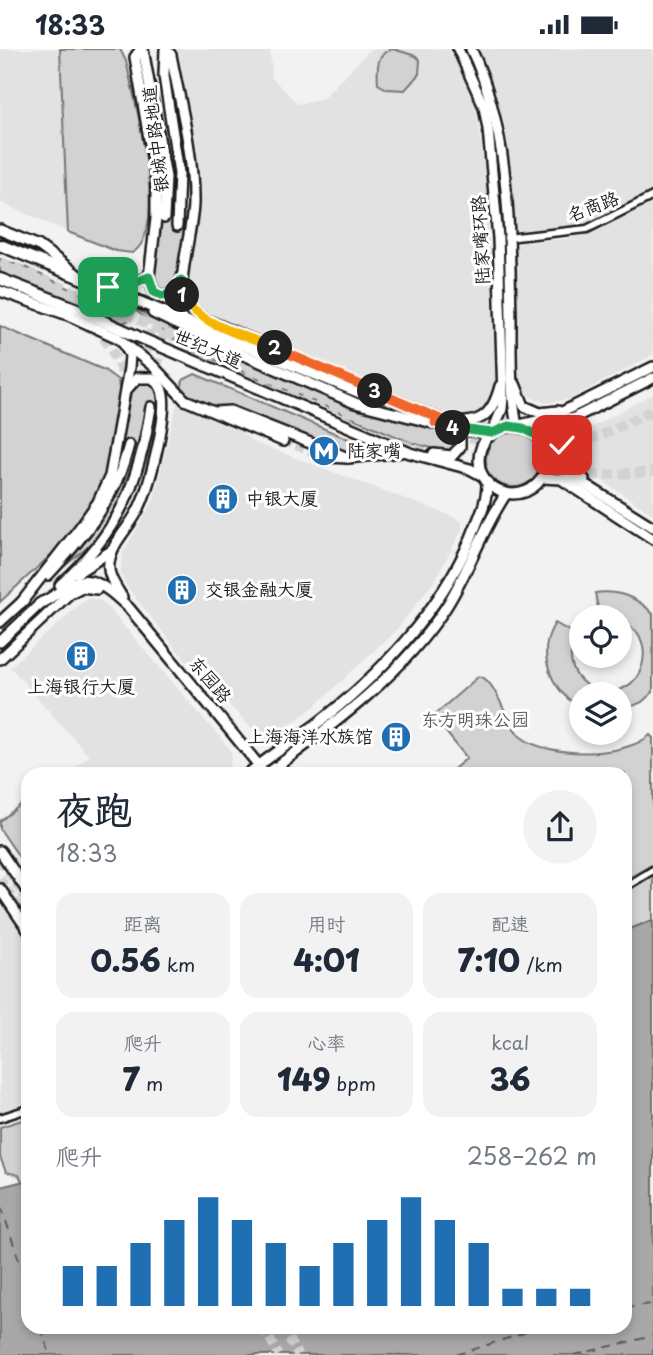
<!DOCTYPE html>
<html lang="zh">
<meta charset="utf-8">
<style>
body{margin:0;font-family:"Playpen Sans","LXGW WenKai TC",sans-serif;background:#f2f2f3;color:#1f2937;height:100vh;display:flex;flex-direction:column;font-size:26px;white-space:nowrap}
*{box-sizing:border-box;margin:0}
p{font-size:23px;color:#747a83}
.icon{flex:none;width:38px;height:38px;fill:none;stroke:currentColor;stroke-width:2;stroke-linecap:round;stroke-linejoin:round}
.map{position:relative;flex:1;overflow:hidden}
.details{position:absolute;left:21px;top:718px;width:611px;height:567px;display:flex;flex-direction:column;background:#fff;border-radius:21px;box-shadow:0 4px 10px #0003}
.details>*{flex:none}
.buttons{position:absolute;left:569px;top:556px;display:grid;gap:14px}
.buttons a{display:grid;place-items:center;width:63px;height:63px;border-radius:50%;background:#fff;box-shadow:0 4px 10px #0003;font-size:35px}
.pin{position:absolute;display:grid;place-items:center;width:60px;height:60px;color:#fff;margin:-30px;border-radius:14px;box-shadow:0 4px 10px #0006}
.km{position:absolute;width:35px;height:35px;margin:-18px;border-radius:50%;background:#222;color:#fff;font-size:19px;line-height:35px;text-align:center}
.round{display:grid;place-items:center;flex:none;width:74px;height:74px;border-radius:37px;background:#f2f2f3}
.overview{display:flex;align-items:center;justify-content:space-between;height:119px;padding:0 35px}
h1{font-size:38px;font-weight:800;line-height:52px}
.metrics{display:grid;grid-template-columns:repeat(3,1fr);gap:10px;height:119px;padding:7px 35px}
.metrics div{display:grid;align-content:center;border-radius:18px;background:#f2f2f3;text-align:center}
.metrics b{font-size:30px;font-weight:800}
.metrics small{font-size:19px;font-weight:400}
.metrics p{font-size:19px}
.chart{height:196px;padding:14px 35px}
.chart p{display:flex;justify-content:space-between}
.chart svg{width:100%;height:126px;margin-top:7px;stroke:#1f6fb2;stroke-width:6}
.status{display:flex;justify-content:space-between;align-items:center;height:49px;padding:0 35px;background:#fff;direction:ltr}
.status svg{height:19px;fill:currentColor}
.map>svg:first-child{display:block}
.built{fill:#e2e2e2}
.green{fill:#d2d2d2;stroke:#777;stroke-width:2}
.water{fill:#a8a8a8;stroke:#707070;stroke-width:2}
.lines{fill:none;stroke-linecap:round;stroke-linejoin:round}
.ferry{stroke:#5b5b5b;stroke-width:2;stroke-dasharray:9 7;stroke-linecap:butt}
.secondary-tunnel{stroke:#d2d2d2;stroke-width:9;stroke-dasharray:9 4.5;stroke-linecap:butt}
.primary-tunnel{stroke:#d2d2d2;stroke-width:10;stroke-dasharray:10 5;stroke-linecap:butt}
.highway-tunnel{stroke:#d2d2d2;stroke-width:10;stroke-dasharray:10 5;stroke-linecap:butt}
.street-casing{stroke:#1c1c1c;stroke-width:11}
.secondary-casing{stroke:#1c1c1c;stroke-width:14}
.primary-casing{stroke:#1c1c1c;stroke-width:15}
.highway-casing{stroke:#1c1c1c;stroke-width:16}
.street{stroke:#fff;stroke-width:6}
.secondary{stroke:#fff;stroke-width:9}
.primary{stroke:#fff;stroke-width:10}
.highway{stroke:#fff;stroke-width:10}
.split-1-casing{stroke:#fff;stroke-width:14}
.split-2-casing{stroke:#fff;stroke-width:14}
.split-3-casing{stroke:#fff;stroke-width:14}
.split-4-casing{stroke:#fff;stroke-width:14}
.split-5-casing{stroke:#fff;stroke-width:14}
.split-6-casing{stroke:#fff;stroke-width:14}
.split-1{stroke:#22a559;stroke-width:9}
.split-2{stroke:#f5b400;stroke-width:9}
.split-3{stroke:#f0652b;stroke-width:9}
.split-4{stroke:#f0652b;stroke-width:9}
.split-5{stroke:#22a559;stroke-width:9}
.split-6{stroke:#f5b400;stroke-width:9}
.labels{text-anchor:middle;stroke-width:6;stroke-linejoin:round;paint-order:stroke}
.street-label{font-size:18px;fill:#1c1c1c;stroke:#fff}
.poi-label{font-size:18px;fill:#1c1c1c;stroke:#fff;text-anchor:start}
.park-label{font-size:18px;fill:#5c5c5c;stroke:#fff}
</style>
<div class="status"><b>18:33</b><svg viewBox="0 0 49 12"><path d="M0 12V9h3v3zM5 12V6h3v6zM10 12V3h3v9zM15 12V0h3v12zM26 1h20v11H26zM47 4h2v5h-2z"/></svg></div>
<div class="map">
<svg width="653" height="1306" viewBox="0 0 653 1306">
<rect width="100%" height="100%" fill="#f2f2f2"/>
<filter id="ink" filterUnits="userSpaceOnUse"><feTurbulence type="fractalNoise" baseFrequency=".0143" numOctaves="2"/><feDisplacementMap in="SourceGraphic" scale="14" xChannelSelector="R" yChannelSelector="G"/><feConvolveMatrix kernelMatrix="1 2 1 2 8 2 1 2 1" color-interpolation-filters="sRGB"/></filter>
<g filter="url(#ink)">
<g class="built">
<polygon points="0,0 60,0 68,183 0,153"/>
<polygon points="178,0 270,0 272,29 298,55 323,49 371,0 449,0 467,31 476,56 487,139 496,338 494,350 479,368 450,372 440,368 202,267 188,255 184,237 196,171 175,11"/>
<polygon points="477,0 653,0 653,143 586,177 568,180 516,181 514,175 505,77 494,39"/>
<polygon points="653,151 653,306 570,350 547,354 532,349 520,337 518,327 516,197 522,193 568,190 589,183"/>
<polygon points="653,345 653,465 583,419 575,412 569,399 575,387"/>
<polygon points="177,355 241,383 253,393 454,468 462,473 462,481 435,531 398,579 315,657 272,689 257,685 176,600 127,538 120,524 123,503 153,453"/>
<polygon points="87,549 100,551 105,555 229,699 232,707 228,724 68,724 89,707 10,618"/>
<polygon points="0,852 28,892 28,1055 0,1065"/>
</g>
<g class="green">
<path d="M60,0H120L126,12C134,49 171,182 132,204L116,202L68,183Z"/>
<path d="M393,0L416,7L420,11L419,25L405,41L387,40L378,35C377,20 376,3 393,0Z"/>
<path d="M159,168L174,169V176L188,178C177,199 182,226 167,244L156,240L154,233Z"/>
<polygon points="0,210 27,219 125,266 128,272 122,274 0,224"/>
<polygon points="128,256 192,289 366,362 449,383 458,390 458,397 451,404 412,394 184,298"/>
<polygon points="0,277 104,321 118,331 120,347 107,426 92,459 65,493 0,553"/>
<polygon points="195,325 358,394 361,390 386,400 347,404 269,380 185,345 181,341 183,331"/>
<path d="M138,332L153,333L160,340V360L146,359L130,433L117,462L101,487L60,521C93,487 125,446 135,398L119,394L127,348Z"/>
<circle cx="513" cy="411" r="27"/>
<path d="M595,544C617,541 638,548 653,565V643L642,653L620,663V646H581L579,658C551,640 535,605 555,574L576,586C550,643 632,665 643,613C645,604 643,594 639,586C634,578 624,575 620,569H600Z"/>
<path d="M479,627C497,631 505,674 521,688C547,709 625,709 650,686L653,689V815L625,831V724H449L467,709L433,667Z"/>
<polygon points="28,750 28,821 0,780 0,772"/>
<polygon points="653,825 653,871 625,882 625,842"/>
<polygon points="28,1069 28,1142 27,1142 19,1126 6,1123 0,1108 0,1078"/>
</g>
<polygon class="water" points="653,871 653,1306 0,1306 0,1138 24,1132 28,1146 28,1278 625,1278 625,882"/>
<g class="lines">
<g class="ferry">
<polyline points="1,1157 28,1238"/>
<polyline points="625,1258 653,1255"/>
<polyline points="41,1278 50,1306"/>
<polyline points="456,1306 543,1278"/>
<polyline points="574,1306 653,1287"/>
</g>
<g class="secondary-tunnel">
<polyline points="151,358 169,251 177,177"/>
<polyline points="283,392 327,408"/>
<polyline points="129,396 157,245 164,169"/>
<polyline points="0,811 28,852"/>
<polyline points="0,829 23,866"/>
<polyline points="263,1278 279,1306"/>
<polyline points="282,1278 298,1306"/>
</g>
<g class="primary-tunnel">
<polyline points="0,213 109,257 214,306 346,362 394,376 446,387"/>
<path d="M93,277C121,305 132,346 131,384"/>
<polyline points="387,390 432,406"/>
</g>
<g class="highway-tunnel">
<polyline points="373,349 446,387 542,397 595,389 653,361"/>
<polyline points="468,417 506,426 552,427"/>
<polyline points="575,427 653,423"/>
</g>
<g class="street-casing">
<g id="street">
<polyline points="507,189 587,180 653,147"/>
<polyline points="625,838 653,821"/>
<polyline points="0,1069 28,1060"/>
</g>
</g>
<g class="secondary-casing">
<g id="secondary">
<polyline points="141,0 135,8 156,130 156,170 149,228 154,243 163,247 173,243 181,232"/>
<polyline points="143,0 166,128 164,169"/>
<polyline points="165,0 164,27 179,124 177,177"/>
<path d="M166,0L171,6C180,54 194,105 193,155C192,183 178,227 183,251"/>
<polyline points="458,0 484,58 488,80 498,189 503,348 502,360 492,384"/>
<path d="M471,0C511,83 509,180 511,271C511,307 510,342 517,377"/>
<polyline points="0,181 39,197 78,226"/>
<polyline points="104,236 119,238 149,228"/>
<polyline points="0,242 68,266 118,289 153,317 185,351 283,392"/>
<polyline points="182,248 193,262 204,270 439,370"/>
<polyline points="153,264 205,289 355,354 460,381 492,384"/>
<polyline points="136,287 410,404 470,420 483,427"/>
<polyline points="515,335 524,357 540,364 558,362"/>
<polyline points="215,363 230,362 348,409"/>
<path d="M447,373C479,376 492,368 500,337"/>
<path d="M568,373C559,400 561,412 584,430"/>
<polyline points="520,376 550,369 653,318"/>
<circle cx="513" cy="411" r="34"/>
<polyline points="434,405 452,407 460,398 460,390 451,380"/>
<polyline points="548,405 558,380 568,372 653,329"/>
<polyline points="327,408 348,409 402,403"/>
<polyline points="548,409 570,426 653,478"/>
<polyline points="543,429 561,430 653,490"/>
<polyline points="77,524 111,502"/>
<path d="M48,526C85,486 116,450 129,396"/>
<path d="M60,536C118,484 139,435 151,358"/>
<path d="M122,548C116,538 107,526 109,514C112,491 132,477 140,457C150,435 167,369 163,346C162,338 158,333 152,329H137L127,340"/>
<polyline points="21,554 81,477 98,453 110,427 129,319 130,306 124,295"/>
<path d="M39,555C51,550 57,544 67,537C91,521 112,543 129,559L261,719"/>
<polyline points="0,573 24,551"/>
<polyline points="0,593 42,553"/>
<polyline points="0,610 70,544 82,538 97,540"/>
<path d="M249,724C270,707 292,693 314,677C378,628 439,564 471,489C478,470 488,453 487,433"/>
<path d="M268,724C333,676 402,626 446,558C469,522 482,480 506,445"/>
<polyline points="0,802 28,843"/>
<polyline points="0,840 28,881"/>
</g>
</g>
<g class="primary-casing">
<g id="primary">
<polyline points="0,196 120,245"/>
<polyline points="0,230 77,260 136,287"/>
</g>
</g>
<g class="highway-casing">
<polyline id="highway" points="120,245 373,349"/>
</g>
<use href="#street" class="street"/>
<use href="#secondary" class="secondary"/>
<use href="#primary" class="primary"/>
<use href="#highway" class="highway"/>
</g>
</g>
<g class="lines" filter="url(#ink)">
<g class="split-1-casing">
<polyline id="split-1" points="108,238 127,237 149,228 154,243 163,247 173,243 181,231 182,246"/>
</g>
<g class="split-2-casing">
<path id="split-2" d="M182,246C195,275 247,287 275,299"/>
</g>
<g class="split-3-casing">
<polyline id="split-3" points="275,299 375,342"/>
</g>
<g class="split-4-casing">
<polyline id="split-4" points="375,342 447,373 435,374 453,379"/>
</g>
<g class="split-5-casing">
<polyline id="split-5" points="453,379 492,384 508,377 523,379 538,387 547,405"/>
</g>
<g class="split-6-casing">
<polyline id="split-6" points="547,405 558,380 568,372 562,396"/>
</g>
<use href="#split-1" class="split-1"/>
<use href="#split-2" class="split-2"/>
<use href="#split-3" class="split-3"/>
<use href="#split-4" class="split-4"/>
<use href="#split-5" class="split-5"/>
<use href="#split-6" class="split-6"/>
</g>
<defs>
<g id="metro-disc" transform="scale(1.575)"><circle r="9.5" fill="#1f6fb2" stroke="#fff"/><path d="M-5.5 5V-5H-3L0 0L3-5H5.5V5H3V-.5L0 4L-3-.5V5Z" fill="#fff"/></g>
<g id="building-disc" transform="scale(1.575)"><circle r="9.5" fill="#1f6fb2" stroke="#fff"/><path d="M-4-6H4V6H1V3H-1V6H-4ZM-2.5-4.3h1.7v1.8h-1.7ZM.8-4.3h1.7v1.8H.8ZM-2.5-1h1.7V.8h-1.7ZM.8-1h1.7V.8H.8Z" fill="#fff"/></g>
</defs>
<g fill-rule="evenodd">
<use href="#metro-disc" x="324" y="402"/>
<use href="#building-disc" x="223" y="450"/>
<use href="#building-disc" x="182" y="541"/>
<use href="#building-disc" x="81" y="607"/>
<use href="#building-disc" x="396" y="688"/>
</g>
<g class="labels">
<g class="street-label">
<text transform="translate(156 90) rotate(-97)" y="6">银城中路地道</text>
<text transform="translate(593 158) rotate(-21)" y="6">名商路</text>
<text transform="translate(481 191) rotate(-93)" y="6">陆家嘴环路</text>
<text transform="translate(208 300) rotate(23)" y="6">世纪大道</text>
<text transform="translate(210 631) rotate(50)" y="6">东园路</text>
</g>
<g class="poi-label">
<text x="347" y="408">陆家嘴</text>
<text x="246" y="456">中银大厦</text>
<text x="205" y="547">交银金融大厦</text>
<text x="81" y="644" text-anchor="middle">上海银行大厦</text>
<text x="373" y="694" text-anchor="end">上海海洋水族馆</text>
</g>
<g class="park-label">
<text x="475" y="677">东方明珠公园</text>
</g>
</g>
</svg>
<div class="buttons">
<a><svg class="icon" aria-label="locate" viewBox="0 0 24 24"><circle cx="12" cy="12" r="6"/><path d="M12 2v4M12 18v4M2 12h4M18 12h4"/></svg></a>
<a><svg class="icon" aria-label="layers" viewBox="0 0 24 24"><path d="M12 4l9 5-9 5-9-5zM3 14l9 5 9-5"/></svg></a>
</div>
<div class="pin" style="left:108px;top:238px;background:#1e9e55"><svg class="icon" aria-label="arrive" viewBox="0 0 24 24"><path d="M6 21V4h12l-3 4 3 4H6"/></svg></div>
<div class="pin" style="left:562px;top:396px;background:#d93025"><svg class="icon" aria-label="check" viewBox="0 0 24 24"><path d="M5 12l5 5 9-10"/></svg></div>
<b class="km" style="left:182px;top:246px">1</b>
<b class="km" style="left:275px;top:299px">2</b>
<b class="km" style="left:375px;top:342px">3</b>
<b class="km" style="left:453px;top:379px">4</b>
<section class="details">
<div class="overview"><div><h1>夜跑</h1><p>18:33</p></div><a class="round"><svg class="icon" aria-label="share" viewBox="0 0 24 24"><path d="M12 15V3M7 8l5-5 5 5M5 13v7h14v-7"/></svg></a></div>
<div class="metrics">
<div><p>距离</p><b>0.56<small> km</small></b></div>
<div><p>用时</p><b>4:01</b></div>
<div><p>配速</p><b>7:10<small> /km</small></b></div>
</div>
<div class="metrics">
<div><p>爬升</p><b>7<small> m</small></b></div>
<div><p>心率</p><b>149<small> bpm</small></b></div>
<div><p>kcal</p><b>36</b></div>
</div>
<div class="chart"><p><span>爬升</span>258–262 m</p>
<svg viewBox="0 0 160 44" preserveAspectRatio="none"><path d="M5 44V30M15 44V30M25 44V22M35 44V14M45 44V6M55 44V14M65 44V22M75 44V30M85 44V22M95 44V14M105 44V6M115 44V14M125 44V22M135 44V38M145 44V38M155 44V38"/></svg>
</div>
</section>
</div>
